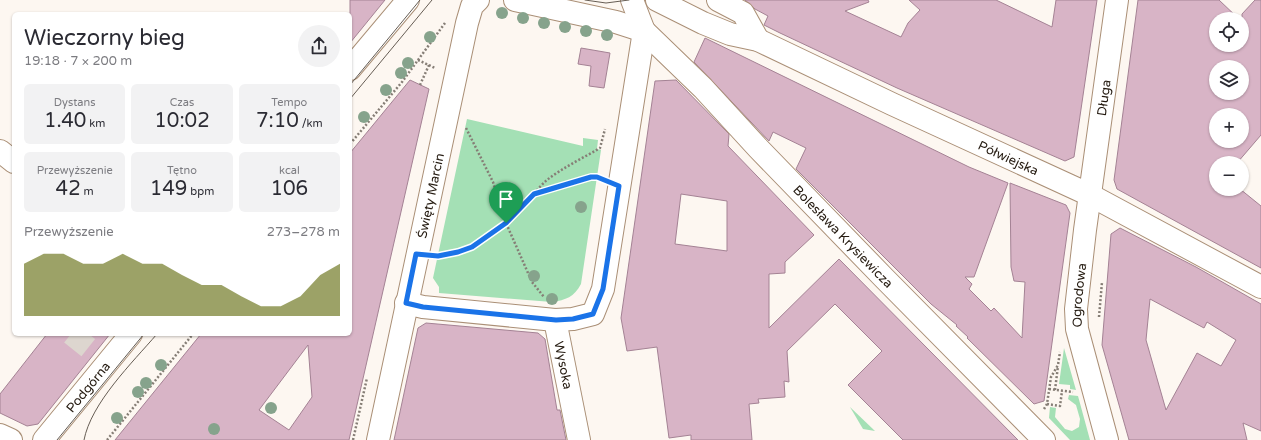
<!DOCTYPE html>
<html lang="pl">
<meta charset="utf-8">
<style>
body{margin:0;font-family:"Varela Round",sans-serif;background:#f2f2f3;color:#2b2b33;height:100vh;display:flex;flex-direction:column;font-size:15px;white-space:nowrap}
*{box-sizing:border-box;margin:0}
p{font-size:13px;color:#7c7c81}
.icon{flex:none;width:22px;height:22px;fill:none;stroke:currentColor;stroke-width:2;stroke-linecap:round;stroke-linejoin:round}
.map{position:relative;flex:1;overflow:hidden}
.drawer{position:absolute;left:12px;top:12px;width:340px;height:324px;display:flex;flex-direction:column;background:#fff;border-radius:6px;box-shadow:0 1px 3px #0004}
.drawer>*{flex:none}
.buttons{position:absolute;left:1209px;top:12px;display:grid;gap:8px}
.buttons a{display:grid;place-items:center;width:40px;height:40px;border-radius:50%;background:#fff;box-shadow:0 1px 3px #0004;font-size:20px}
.pin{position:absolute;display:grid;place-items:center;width:34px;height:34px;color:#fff;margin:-41px -17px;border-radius:50% 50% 50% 0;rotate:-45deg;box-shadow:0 0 4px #0007}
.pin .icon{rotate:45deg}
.round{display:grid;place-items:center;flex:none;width:42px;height:42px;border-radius:21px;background:#f2f2f3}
.overview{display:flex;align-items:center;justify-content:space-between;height:68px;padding:0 12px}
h1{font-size:22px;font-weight:600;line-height:30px}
.figures{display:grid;grid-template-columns:repeat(3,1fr);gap:6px;height:68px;padding:4px 12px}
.figures div{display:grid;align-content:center;border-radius:6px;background:#f2f2f3;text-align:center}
.figures b{font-size:20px;font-weight:600}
.figures small{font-size:11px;font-weight:400}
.figures p{font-size:11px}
.chart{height:112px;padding:8px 12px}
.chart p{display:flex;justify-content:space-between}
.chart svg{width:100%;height:72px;margin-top:4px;fill:#737c27;opacity:.7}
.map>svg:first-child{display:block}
.green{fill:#a4e0b5}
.building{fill:#d8b4c6;stroke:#a48294;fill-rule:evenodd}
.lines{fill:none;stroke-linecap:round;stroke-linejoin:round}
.minor-tunnel{stroke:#ddd6cf;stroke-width:22;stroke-dasharray:22 11;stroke-linecap:butt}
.minor-casing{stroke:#aa8f76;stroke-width:24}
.path{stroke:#867e76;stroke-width:2.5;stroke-dasharray:2 2;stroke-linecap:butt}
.minor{stroke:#fff;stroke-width:22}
.tram{stroke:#665d54;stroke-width:1}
.tree{fill:#86a38c}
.route-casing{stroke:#fff;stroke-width:8}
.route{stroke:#1a73e8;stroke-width:5}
.labels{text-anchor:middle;stroke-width:3;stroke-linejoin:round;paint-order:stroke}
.street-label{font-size:13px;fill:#251b11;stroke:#fff}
</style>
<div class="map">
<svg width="1261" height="440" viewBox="0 0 1261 440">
<rect width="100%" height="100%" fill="#fdf7f1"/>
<g class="green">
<path d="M467,119L583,146V138L598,140L597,149L601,150L581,284C574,297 566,300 552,302L439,293V287L433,278Z"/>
<polygon points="1064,348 1076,390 1070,389 1070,385 1059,384"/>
<polygon points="1069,395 1078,396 1090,440 1070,440 1049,418 1050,407 1056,408 1055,417 1065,429 1072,431 1079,427 1080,419 1076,405 1068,399"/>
<polygon points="850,407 875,431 863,429"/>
</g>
<g class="building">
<polygon points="350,0 385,0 350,43"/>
<polygon points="745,0 868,0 869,2 845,11 901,37 908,23 920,10 909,0 996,0 1052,27 1056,0 1097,0 1074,157 1065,161 897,88 780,33 764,25 768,16 755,9"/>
<path d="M1138,0H1219L1239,19H1216V45H1242V14L1255,0H1261V135L1237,163H1216V189H1240L1261,206V268L1117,189L1114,180ZM1216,67H1242V93H1216ZM1216,115H1242V141H1216Z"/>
<polygon points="705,38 969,167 1008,183 974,277 965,277 972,284 969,289 991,311 994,308 1022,338 1025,282 1014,281 1011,267 1010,183 1066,205 1070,213 1044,401 1034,404 967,338 968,337 956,326 957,325 931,304 796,169 806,148 773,132 769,141 694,62"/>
<polygon points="581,48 610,53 604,88 589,86 591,66 578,64"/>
<path d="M410,80L429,89L349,440H115L201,334H350V153ZM308,345L312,397L289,430L259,410Z"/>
<path d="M676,80L729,134L728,146L814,235L785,262V273L769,274V328L839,259L1018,440H903L848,385L882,351L835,304L787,351L789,382L784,381L785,397L758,399L759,403L749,404L752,440H691V435L669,438L657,347L627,351L621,318L655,81ZM681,194L727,201V251L675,244Z"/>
<path d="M1120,228L1196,267L1261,304V431L1243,423L1247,440H1129L1102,345L1111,234ZM1150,299L1204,328L1207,322L1236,340L1221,366L1197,353L1166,410L1146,340Z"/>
<polygon points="426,323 538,333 545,339 557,410 560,410 566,440 394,440 418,328"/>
<polygon points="47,334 110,334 38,424 27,426 0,413 0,394"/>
</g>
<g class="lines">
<polyline class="minor-tunnel" points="71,334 95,353"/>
<g class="minor-casing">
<g id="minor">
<path id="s1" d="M515,0L616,22L644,31L703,88L758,148L884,278L1044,440"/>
<path id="s2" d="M657,0L703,23L730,34L758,40L892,104L1090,195L1261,287"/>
<polyline points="718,0 743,13 758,40"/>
<polyline points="350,69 408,0"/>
<polyline points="0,151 14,162"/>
<polyline points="406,303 423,307 555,320 573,319 593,314 603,289 644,31 632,0"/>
<path id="s3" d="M555,320L579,440"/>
<polyline points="0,435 11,440"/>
<path id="s4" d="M44,440L131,334"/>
<path id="s5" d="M378,440L467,23L472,6L478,0"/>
<path id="s6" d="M1107,440L1077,329L1076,309L1085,230L1117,0"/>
</g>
</g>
<g class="path">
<polyline points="418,60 435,68"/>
<polyline points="420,85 429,65"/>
<polyline points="466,128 493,182 506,223 532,282 544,297"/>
<polyline points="350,144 402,82 445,23"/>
<polyline points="534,194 591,177 600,178"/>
<path d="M439,256C481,248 501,228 530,198C536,192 541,185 547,180C562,168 583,158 600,148L605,129"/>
<polyline points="1099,317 1102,282"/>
<polyline points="1049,389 1073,392"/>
<polyline points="1055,390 1058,366"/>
<polyline points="1047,404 1060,406 1062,391"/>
<polyline points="1044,409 1047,404 1051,377 1058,365 1060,352"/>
<polyline points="107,440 193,334"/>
<polyline points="353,440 367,378"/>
</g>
<use href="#minor" class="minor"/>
<g class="tram">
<polyline points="585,0 606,3 629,0"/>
<polyline points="350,85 420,0"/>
<polyline points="350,99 432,0"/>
<polyline points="57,440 144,334"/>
<path d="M84,440C91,403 132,363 157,334"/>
</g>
</g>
<g class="tree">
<circle cx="502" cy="13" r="6"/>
<circle cx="523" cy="18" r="6"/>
<circle cx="544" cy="23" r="6"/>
<circle cx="565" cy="27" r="6"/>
<circle cx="586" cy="31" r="6"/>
<circle cx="607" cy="35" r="6"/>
<circle cx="430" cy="37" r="6"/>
<circle cx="408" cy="63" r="6"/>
<circle cx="401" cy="73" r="6"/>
<circle cx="386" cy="90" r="6"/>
<circle cx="364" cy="117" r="6"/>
<circle cx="581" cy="207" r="6"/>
<circle cx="534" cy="276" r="6"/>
<circle cx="552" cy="299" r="6"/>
<circle cx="161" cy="365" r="6"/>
<circle cx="146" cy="383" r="6"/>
<circle cx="138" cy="392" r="6"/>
<circle cx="271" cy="408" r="6"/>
<circle cx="117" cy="418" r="6"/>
<circle cx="214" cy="429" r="6"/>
</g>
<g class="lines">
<g class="route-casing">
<polygon id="route" points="591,177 597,177 619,186 603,289 593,314 573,319 556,320 423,307 406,303 416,254 438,256 458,252 472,247 506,223 534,194"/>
</g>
<use href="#route" class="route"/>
</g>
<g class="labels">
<g class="street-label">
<text dy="5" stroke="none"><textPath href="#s6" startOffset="348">Długa</textPath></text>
<text dy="5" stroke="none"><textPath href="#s2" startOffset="386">Półwiejska</textPath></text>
<text dy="5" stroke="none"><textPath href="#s5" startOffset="250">Święty Marcin</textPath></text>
<text dy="5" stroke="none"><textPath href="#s1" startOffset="419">Bolesława Krysiewicza</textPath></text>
<text dy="5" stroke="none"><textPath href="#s6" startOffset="149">Ogrodowa</textPath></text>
<text dy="5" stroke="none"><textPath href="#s3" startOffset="46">Wysoka</textPath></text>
<text dy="5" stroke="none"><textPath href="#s4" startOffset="69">Podgórna</textPath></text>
</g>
</g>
</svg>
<div class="buttons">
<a><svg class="icon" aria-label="locate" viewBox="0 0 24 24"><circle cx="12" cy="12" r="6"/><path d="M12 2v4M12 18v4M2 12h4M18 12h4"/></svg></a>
<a><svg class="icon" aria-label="layers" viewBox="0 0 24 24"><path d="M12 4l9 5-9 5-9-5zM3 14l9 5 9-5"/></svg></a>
<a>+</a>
<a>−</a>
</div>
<div class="pin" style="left:506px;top:223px;background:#1e9e55"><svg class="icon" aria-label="arrive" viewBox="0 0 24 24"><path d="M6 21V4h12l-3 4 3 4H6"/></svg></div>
<section class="drawer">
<div class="overview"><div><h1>Wieczorny bieg</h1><p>19:18 · 7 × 200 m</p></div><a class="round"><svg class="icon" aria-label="share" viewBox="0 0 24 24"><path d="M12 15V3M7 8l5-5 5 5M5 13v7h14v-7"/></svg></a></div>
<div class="figures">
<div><p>Dystans</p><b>1.40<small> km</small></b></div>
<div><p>Czas</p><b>10:02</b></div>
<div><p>Tempo</p><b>7:10<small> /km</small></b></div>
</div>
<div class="figures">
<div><p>Przewyższenie</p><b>42<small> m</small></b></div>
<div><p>Tętno</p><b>149<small> bpm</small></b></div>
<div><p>kcal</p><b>106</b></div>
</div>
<div class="chart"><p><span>Przewyższenie</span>273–278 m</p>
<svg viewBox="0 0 160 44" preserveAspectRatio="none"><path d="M0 44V12L10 6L20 6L30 12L40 12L50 6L60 12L70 12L80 19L90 25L100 25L110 32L120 38L130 38L140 32L150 19L160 12V44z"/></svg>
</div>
</section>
</div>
